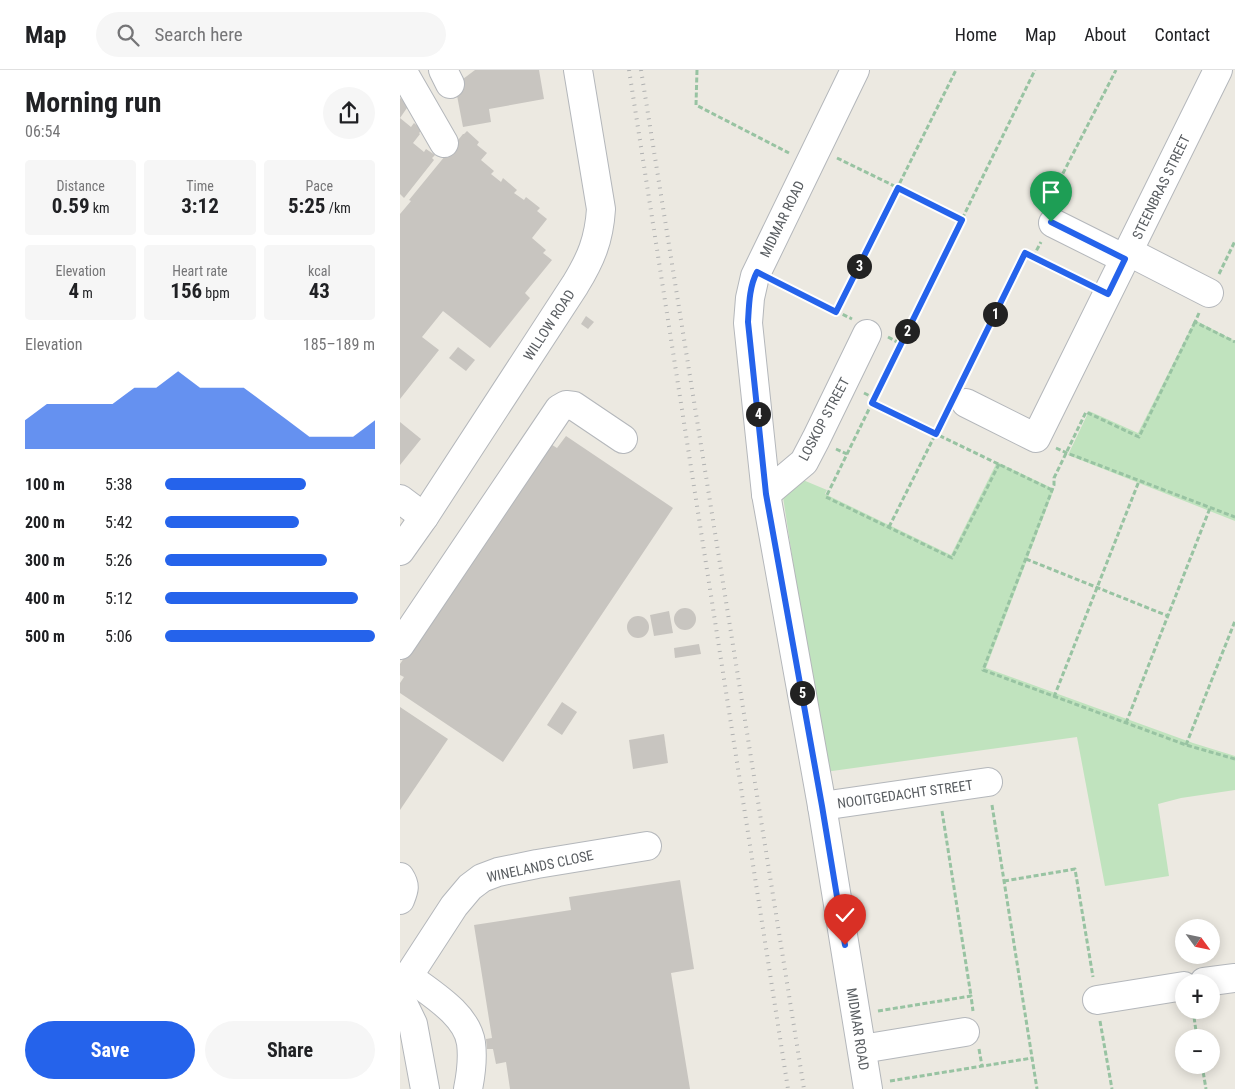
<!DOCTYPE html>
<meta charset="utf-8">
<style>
body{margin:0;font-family:"Roboto Condensed",sans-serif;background:#f6f6f6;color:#202124;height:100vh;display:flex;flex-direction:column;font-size:19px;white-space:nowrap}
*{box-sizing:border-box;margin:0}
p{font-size:16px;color:#757577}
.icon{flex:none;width:28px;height:28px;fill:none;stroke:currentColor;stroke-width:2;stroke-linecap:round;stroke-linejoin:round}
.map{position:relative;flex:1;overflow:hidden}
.sheet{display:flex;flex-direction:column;background:#fff;width:400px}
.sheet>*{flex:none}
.needle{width:32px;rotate:123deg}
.tools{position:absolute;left:775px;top:849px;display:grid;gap:10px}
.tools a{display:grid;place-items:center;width:45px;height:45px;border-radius:50%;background:#fff;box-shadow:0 2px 12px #0003;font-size:25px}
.pin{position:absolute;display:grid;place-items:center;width:42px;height:42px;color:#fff;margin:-51px -21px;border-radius:50% 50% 50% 0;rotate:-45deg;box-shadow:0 0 5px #0007}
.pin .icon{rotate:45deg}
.km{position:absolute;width:25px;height:25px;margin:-12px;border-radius:50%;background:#222;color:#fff;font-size:14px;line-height:25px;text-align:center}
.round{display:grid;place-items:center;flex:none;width:52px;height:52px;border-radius:26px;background:#f6f6f6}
.headline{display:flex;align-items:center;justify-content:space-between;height:85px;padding:0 25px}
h1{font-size:28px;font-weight:700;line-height:38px}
.figures{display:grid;grid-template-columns:repeat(3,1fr);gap:8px;height:85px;padding:5px 25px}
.figures div{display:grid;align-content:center;border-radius:5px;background:#f6f6f6;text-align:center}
.figures b{font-size:21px;font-weight:700}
.figures small{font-size:14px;font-weight:400}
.figures p{font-size:14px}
.chart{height:140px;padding:10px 25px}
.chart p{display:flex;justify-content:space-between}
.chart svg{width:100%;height:90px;margin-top:5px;fill:#2563eb;opacity:.7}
.button{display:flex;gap:10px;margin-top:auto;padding:10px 25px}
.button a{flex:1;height:58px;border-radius:30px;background:#2563eb;color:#fff;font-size:20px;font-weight:700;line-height:58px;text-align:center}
.button a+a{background:#f6f6f6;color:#202124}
ul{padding:0 25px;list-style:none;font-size:16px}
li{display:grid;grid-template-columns:80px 60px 1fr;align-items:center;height:38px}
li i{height:12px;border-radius:6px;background:#2563eb}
header{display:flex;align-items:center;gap:30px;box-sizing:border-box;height:70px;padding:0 25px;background:#fff;border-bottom:1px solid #e0e0e0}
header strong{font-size:24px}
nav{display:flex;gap:28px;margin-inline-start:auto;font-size:18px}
.search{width:350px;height:45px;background:#f6f6f6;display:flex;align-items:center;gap:12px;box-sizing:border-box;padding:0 18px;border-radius:28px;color:#757577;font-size:19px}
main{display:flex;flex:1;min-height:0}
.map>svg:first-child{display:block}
.green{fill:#c0e3be}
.building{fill:#c8c5c0}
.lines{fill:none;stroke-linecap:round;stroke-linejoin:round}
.minor-casing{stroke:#b4b7bb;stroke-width:30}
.path{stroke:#98c3a2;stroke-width:3;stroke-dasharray:5 2.5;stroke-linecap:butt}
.minor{stroke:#fff;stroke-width:28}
.rail{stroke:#b0b1b1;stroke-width:4;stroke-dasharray:1 6;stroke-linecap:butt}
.route-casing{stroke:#fff;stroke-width:10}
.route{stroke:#2563eb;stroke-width:6}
.labels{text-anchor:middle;stroke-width:5;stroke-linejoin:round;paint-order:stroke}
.street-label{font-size:14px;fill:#595d61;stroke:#fff}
</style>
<header>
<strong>Map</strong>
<div class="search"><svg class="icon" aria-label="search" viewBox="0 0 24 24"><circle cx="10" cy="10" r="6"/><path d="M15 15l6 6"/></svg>Search here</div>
<nav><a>Home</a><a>Map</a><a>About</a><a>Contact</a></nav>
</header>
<main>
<section class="sheet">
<div class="headline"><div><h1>Morning run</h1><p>06:54</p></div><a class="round"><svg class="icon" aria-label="share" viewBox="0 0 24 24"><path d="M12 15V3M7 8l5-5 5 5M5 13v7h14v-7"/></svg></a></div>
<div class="figures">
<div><p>Distance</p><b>0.59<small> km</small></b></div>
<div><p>Time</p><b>3:12</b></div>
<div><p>Pace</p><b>5:25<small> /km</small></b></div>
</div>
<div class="figures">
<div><p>Elevation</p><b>4<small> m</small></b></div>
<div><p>Heart rate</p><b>156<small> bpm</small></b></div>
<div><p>kcal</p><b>43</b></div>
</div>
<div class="chart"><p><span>Elevation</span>185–189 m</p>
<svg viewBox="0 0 160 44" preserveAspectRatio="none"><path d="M0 44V30L10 22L20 22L30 22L40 22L50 14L60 14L70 6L80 14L90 14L100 14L110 22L120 30L130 38L140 38L150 38L160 30V44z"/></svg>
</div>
<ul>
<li><b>100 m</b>5:38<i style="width:67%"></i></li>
<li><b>200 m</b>5:42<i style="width:64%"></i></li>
<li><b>300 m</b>5:26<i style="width:77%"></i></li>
<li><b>400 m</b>5:12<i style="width:92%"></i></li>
<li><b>500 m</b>5:06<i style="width:100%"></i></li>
</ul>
<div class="button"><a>Save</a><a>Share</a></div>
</section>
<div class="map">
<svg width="835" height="1019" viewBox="0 0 835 1019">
<rect width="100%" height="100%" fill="#ece9e1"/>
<g class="green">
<polygon points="795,250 835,271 835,451 668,385 689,341 738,363"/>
<polygon points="597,392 654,419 586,598 793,673 835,686 835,720 781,728 758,734 769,806 705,816 677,667 425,702 383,427 403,410 427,420 425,424 551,485"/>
</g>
<g class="building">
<polygon points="75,0 139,0 144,29 89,39 91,52 63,57 55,15"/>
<polygon points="0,28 9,35 0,48 11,57 14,53 22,60 19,63 20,64 13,73 24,82 26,79 35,85 32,88 34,90 4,128 0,124"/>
<polygon points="67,61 79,72 77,75 87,83 81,90 94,101 91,104 101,112 103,108 117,120 114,123 124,130 126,127 140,138 137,141 147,149 132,168 146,180 143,183 152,190 125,223 130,228 90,278 43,241 22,267 39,280 0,329 0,144 11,131 9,130 63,64 64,64"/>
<polygon points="186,246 194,252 188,259 181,254"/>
<polygon points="58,277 75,290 66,301 49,288"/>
<polygon points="0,352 21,369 0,395"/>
<polygon points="166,366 273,438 103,692 0,623 0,613 4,607 0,605 0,594 149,373 157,378"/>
<circle cx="285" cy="549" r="11"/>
<polygon points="269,541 273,563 254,566 250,545"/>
<circle cx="238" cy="557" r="11"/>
<polygon points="299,574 301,584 275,588 274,578"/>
<polygon points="162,632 177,642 162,665 147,655"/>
<polygon points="0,637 48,669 0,740"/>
<polygon points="264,664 268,693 233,699 229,670"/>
<polygon points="280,810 294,899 271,903 290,1019 110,1019 106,992 96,994 93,979 87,979 86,969 92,968 74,855 171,840 169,827"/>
</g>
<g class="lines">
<g class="minor-casing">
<g id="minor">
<polyline points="2,0 44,73"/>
<polyline points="43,0 50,14"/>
<polyline points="455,0 355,206 350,228 348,253 366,424 422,736 468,1019"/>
<polyline points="653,153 725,189"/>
<polyline points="729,182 809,223"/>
<polyline points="566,333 636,368 818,0"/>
<polyline points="366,424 404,392 416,369 467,264"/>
<polyline points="0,429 24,447"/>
<path d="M0,481L24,447L175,215C191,189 199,170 201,139L178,0"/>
<polyline points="0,575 159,339 166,335 174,336 223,369"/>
<polyline points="422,736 588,712"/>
<path d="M0,807C6,816 4,820 0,830"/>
<path d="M8,906C30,923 67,944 71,973C73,988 71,1004 68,1019"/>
<polyline points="804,912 835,908"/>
<polyline points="0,919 54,836 70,817 82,808 98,802 137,794 247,776"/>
<polyline points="0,927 13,954 25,1019"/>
<polyline points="697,930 784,916"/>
<polyline points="462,979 565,962"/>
</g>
</g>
<g class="path">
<polyline points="297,0 296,35 389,83"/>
<polyline points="437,88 562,149"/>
<polyline points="660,133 667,118 658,113 716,0"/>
<polyline points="633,187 641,172"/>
<polyline points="819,204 835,171"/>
<polyline points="376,211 436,241 556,0"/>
<polyline points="436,241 452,249"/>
<polyline points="799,243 795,252 835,272"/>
<polyline points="795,252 739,367 686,342 654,408 654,415 583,600 786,675 835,689"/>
<polyline points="488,267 501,274"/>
<polyline points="562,310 625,183 687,213"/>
<polyline points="464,323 474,328"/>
<polyline points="472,333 652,420"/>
<polyline points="656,378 667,383 835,447"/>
<polyline points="436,379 447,384"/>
<polyline points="599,394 552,488 426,427 635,0"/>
<polyline points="489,457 546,343"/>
<polyline points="626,489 768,546"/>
<polyline points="654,627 739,411"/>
<polyline points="726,653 810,438"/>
<polyline points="786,675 835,551"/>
<polyline points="592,735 637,1019"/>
<polyline points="542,741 571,926"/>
<polyline points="604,811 675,799 693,907"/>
<polyline points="793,940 797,968"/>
<polyline points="478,941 571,926 573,941"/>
<polyline points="700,951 712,1019"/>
<polyline points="579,979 582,996"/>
<polyline points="802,995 806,1019"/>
<polyline points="490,1011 632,988"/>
</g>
<use href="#minor" class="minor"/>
<g class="rail">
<polyline points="229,0 388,1019"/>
<polyline points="241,0 404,1019"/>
</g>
</g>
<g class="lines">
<g class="route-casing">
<path id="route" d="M445,875L422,736L366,424L348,252C349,236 349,217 357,202L436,242L498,118L562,150L472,333L536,364L625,183L708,224L725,189L651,152"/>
</g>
<use href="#route" class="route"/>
</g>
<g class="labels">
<g class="street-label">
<text transform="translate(761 117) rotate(-64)" y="5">STEENBRAS STREET</text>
<text transform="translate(382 149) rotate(-64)" y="5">MIDMAR ROAD</text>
<text transform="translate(149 255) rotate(-57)" y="5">WILLOW ROAD</text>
<text transform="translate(424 349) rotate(-62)" y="5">LOSKOP STREET</text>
<text transform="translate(505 724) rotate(-8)" y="5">NOOITGEDACHT STREET</text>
<text transform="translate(140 796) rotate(-12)" y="5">WINELANDS CLOSE</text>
<text transform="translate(458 959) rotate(81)" y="5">MIDMAR ROAD</text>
</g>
</g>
</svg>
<div class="tools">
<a><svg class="needle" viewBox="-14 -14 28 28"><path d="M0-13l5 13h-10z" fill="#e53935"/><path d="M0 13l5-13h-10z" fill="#757577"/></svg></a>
<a>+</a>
<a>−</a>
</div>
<div class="pin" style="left:651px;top:152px;background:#1e9e55"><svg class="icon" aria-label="arrive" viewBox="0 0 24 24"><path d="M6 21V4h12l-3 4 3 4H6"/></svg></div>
<div class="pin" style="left:445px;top:875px;background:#d93025"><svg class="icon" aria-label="check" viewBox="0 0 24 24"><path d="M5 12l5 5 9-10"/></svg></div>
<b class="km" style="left:595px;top:244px">1</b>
<b class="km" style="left:507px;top:261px">2</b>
<b class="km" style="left:459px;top:196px">3</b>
<b class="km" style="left:358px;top:344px">4</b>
<b class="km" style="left:402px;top:623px">5</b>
</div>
</main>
